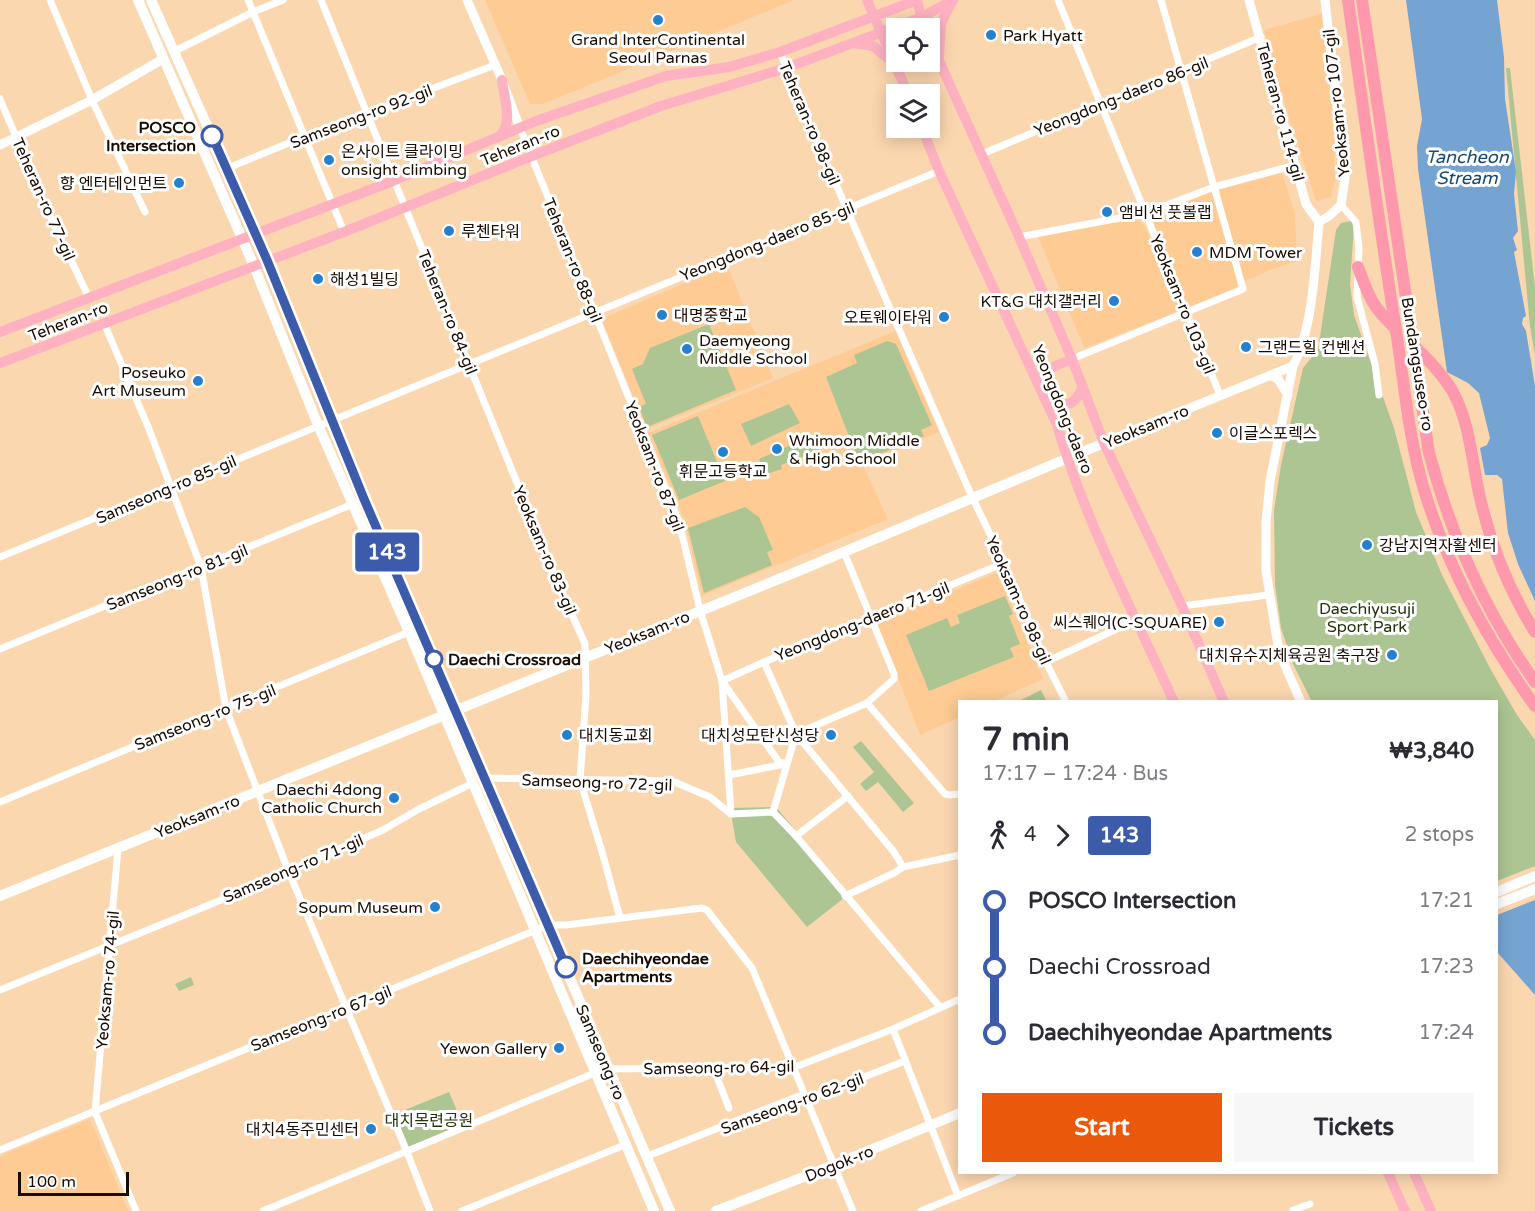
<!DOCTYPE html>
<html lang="en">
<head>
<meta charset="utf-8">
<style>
	body { margin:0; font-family:"Varela Round","Noto Sans KR",sans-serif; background:#f7f7f7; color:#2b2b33; height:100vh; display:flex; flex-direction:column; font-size:22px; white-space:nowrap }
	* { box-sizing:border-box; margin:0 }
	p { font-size:20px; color:#7c7c81 }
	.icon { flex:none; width:33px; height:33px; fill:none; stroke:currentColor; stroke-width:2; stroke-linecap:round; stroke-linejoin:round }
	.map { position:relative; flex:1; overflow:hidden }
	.panel { position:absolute; left:958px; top:700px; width:540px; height:474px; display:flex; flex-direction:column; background:#fff; border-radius:0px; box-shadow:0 3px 15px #0003 }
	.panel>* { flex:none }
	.badge { padding:0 12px; border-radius:4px; font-size:21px; line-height:39px }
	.buttons { position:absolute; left:886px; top:18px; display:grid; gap:12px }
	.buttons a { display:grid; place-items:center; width:54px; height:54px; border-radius:0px; background:#fff; box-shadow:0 3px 15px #0003; font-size:30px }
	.scale { position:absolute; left:18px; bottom:15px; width:111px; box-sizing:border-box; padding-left:6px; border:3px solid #1a0b00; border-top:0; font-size:16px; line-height:21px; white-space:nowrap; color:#1a0b00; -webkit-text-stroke:4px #fff; paint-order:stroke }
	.map>.badge { position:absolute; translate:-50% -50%; box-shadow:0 0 0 3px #fff }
	.legs { display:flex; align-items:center; gap:9px; height:66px; padding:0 24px; font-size:20px }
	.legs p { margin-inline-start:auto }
	.headline { display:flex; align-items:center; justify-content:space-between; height:102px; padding:0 24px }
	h1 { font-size:33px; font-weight:700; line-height:45px }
	.primary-button { display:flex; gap:12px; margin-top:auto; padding:12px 24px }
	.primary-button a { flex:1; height:69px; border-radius:0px; background:#ea580c; color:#fff; font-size:24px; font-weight:700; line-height:69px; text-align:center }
	.primary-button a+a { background:#f7f7f7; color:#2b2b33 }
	ul { padding:0 24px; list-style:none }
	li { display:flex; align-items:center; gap:21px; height:66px; font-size:22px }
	li i { display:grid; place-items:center; width:9px; height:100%; margin:0 8px; background:currentColor }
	li i::after { content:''; width:15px; height:15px; margin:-8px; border:4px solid; border-radius:50%; background:#fff }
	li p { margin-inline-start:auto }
	li:first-child i { background:linear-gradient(#0000 50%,currentColor 0) }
	li:last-child i { background:linear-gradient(currentColor 50%,#0000 0) }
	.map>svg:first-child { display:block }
</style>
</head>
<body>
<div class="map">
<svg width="1535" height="1211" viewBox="0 0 1535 1211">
	<rect width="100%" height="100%" fill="#fbd7b0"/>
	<g fill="#fdcb93">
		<path d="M 485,0 L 794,0 L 543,104 L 530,104 Z"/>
		<path d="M 1324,13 L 1334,99 L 1335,180 L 1331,197 L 1316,201 L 1282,95 L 1264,30 Z"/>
		<path d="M 1282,173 L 1295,214 L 1297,261 L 1273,269 L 1245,281 L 1219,193 L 1221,189 Z"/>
		<path d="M 1208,193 L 1213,194 L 1239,283 L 1234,290 L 1191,308 L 1186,306 L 1150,220 L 1151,217 Z"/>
		<path d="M 1131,220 L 1139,221 L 1144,225 L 1178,306 L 1176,312 L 1084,348 L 1038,236 Z"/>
		<path d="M 727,265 L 773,378 L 647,429 L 601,319 Z"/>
		<path d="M 896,331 L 939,432 L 863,465 L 888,519 L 702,596 L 685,521 L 648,433 Z"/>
		<path d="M 998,572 L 1043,679 L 992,702 L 960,702 L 960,717 L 920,735 L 877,623 Z"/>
		<path d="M 90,1119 L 128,1211 L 0,1211 L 0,1156 Z"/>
	</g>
	<g fill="#adc593">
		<path d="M 1506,68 L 1510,68 L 1535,287 L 1535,355 L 1530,327 Z"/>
		<path d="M 1351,221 L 1354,227 L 1350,284 L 1354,315 L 1394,428 L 1416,512 L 1442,575 L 1491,670 L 1517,715 L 1535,740 L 1535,866 L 1497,881 L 1497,702 L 1312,702 L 1293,664 L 1281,628 L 1275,585 L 1274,510 L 1281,465 L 1303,368 L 1318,350 L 1336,230 L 1341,223 Z"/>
		<path d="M 709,324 L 736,390 L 647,427 L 639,407 L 646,404 L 632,369 L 643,364 L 650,348 Z"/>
		<path d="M 887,341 L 896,344 L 932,425 L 921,430 L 924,436 L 859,462 L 826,377 L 857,363 L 854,355 Z"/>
		<path d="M 789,404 L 800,423 L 751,446 L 741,424 Z"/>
		<path d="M 698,416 L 725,481 L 679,500 L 652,435 Z"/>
		<path d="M 809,437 L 817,444 L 819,448 L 812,460 L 810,454 L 781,465 L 782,469 L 766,474 L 759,459 Z"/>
		<path d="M 745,507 L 759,517 L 773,550 L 767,552 L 772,565 L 704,593 L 688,528 Z"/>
		<path d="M 1005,596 L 1013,614 L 1009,616 L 1020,644 L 1010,648 L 1014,657 L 929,691 L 906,635 L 947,618 L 951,627 L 960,623 L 957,615 Z"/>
		<path d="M 1041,690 L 1047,702 L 1017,702 Z"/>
		<path d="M 861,741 L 914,803 L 903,812 L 878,782 L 866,791 L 860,784 L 874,772 L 853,747 Z"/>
		<path d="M 776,807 L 849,894 L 807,927 L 736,842 L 730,808 Z"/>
		<path d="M 191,977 L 194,985 L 179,991 L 175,984 Z"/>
		<path d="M 449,1092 L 463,1125 L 409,1147 L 395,1114 Z"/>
	</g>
	<g fill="#75a4d3">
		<path d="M 1406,0 L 1497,0 L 1504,57 L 1505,99 L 1516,172 L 1514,194 L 1518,231 L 1513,238 L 1517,250 L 1514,252 L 1526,316 L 1523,318 L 1522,324 L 1526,331 L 1535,386 L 1535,601 L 1518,564 L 1508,533 L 1502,479 L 1497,475 L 1485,475 L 1480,448 L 1487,445 L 1490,438 L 1479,393 L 1468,383 L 1447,372 L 1418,169 L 1417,146 L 1422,119 Z"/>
		<path d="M 1535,899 L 1535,995 L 1497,952 L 1497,914 Z"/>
	</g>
	<path fill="#fbd7b0" d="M 1535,896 L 1535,900 L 1497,915 L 1497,911 Z"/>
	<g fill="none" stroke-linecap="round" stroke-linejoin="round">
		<g stroke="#fff" stroke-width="7">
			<path d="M 50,0 L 92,100 L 145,212"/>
			<path d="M 248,0 L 344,232"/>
			<path d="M 321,0 L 554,574 L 585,644 L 586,695 L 580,780 L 603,855 L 620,918"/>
			<path d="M 1058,0 L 1220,395"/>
			<path d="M 173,52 L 253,12 L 283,0"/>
			<path d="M 780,52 L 805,113 L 972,497 L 1004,563 L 1046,662 L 1066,702"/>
			<path d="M 0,99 L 44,203 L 89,298"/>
			<path d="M 520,128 L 679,522 L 700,610 L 722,681 L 731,814"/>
			<path d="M 982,154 L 1261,37"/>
			<path d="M 228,168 L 306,136 L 495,65"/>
			<path d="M 1341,205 L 1356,222 L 1359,248 L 1357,297 L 1375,364 L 1379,395"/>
			<path d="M 1019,237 L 1146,213 L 1214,187 L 1296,165"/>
			<path d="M 104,323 L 149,429 L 201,567 L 226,709 L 288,870 L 407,1152 L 430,1211"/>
			<path d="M 1072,359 L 1243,289 L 1161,0"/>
			<path d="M 0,557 L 939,171"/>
			<path d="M 1182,606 L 1268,595"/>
			<path d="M 0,649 L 353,504"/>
			<path d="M 764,662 L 796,734 L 894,852 L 903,867"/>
			<path d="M 1046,662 L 1136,620"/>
			<path d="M 867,703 L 945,794 L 950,795 L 960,794"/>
			<path d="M 787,764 L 779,762 L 722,681 L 764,662 L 1004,563"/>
			<path d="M 729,775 L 785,764"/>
			<path d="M 484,778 L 672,781 L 710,797 L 731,814 L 773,812 L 796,836 L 940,1007"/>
			<path d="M 0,802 L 409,632"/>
			<path d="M 773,812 L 796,734 L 867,703 L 894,679 L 894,674 L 844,552"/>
			<path d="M 796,836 L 848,796"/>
			<path d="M 118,848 L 95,1112 L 136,1211"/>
			<path d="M 845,896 L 894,873 L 903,867 L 960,855"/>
			<path d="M 0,990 L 209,905 L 383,830 L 419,809 L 473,783"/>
			<path d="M 893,1029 L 958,1196"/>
			<path d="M 713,1067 L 729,1108"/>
			<path d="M 608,1069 L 795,1067 L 893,1029 L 960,999"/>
			<path d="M 0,1150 L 548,925 L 566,925 L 702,908 L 707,910 L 752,968 L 853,1211"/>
			<path d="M 645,1157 L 799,1096 L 815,1096 L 905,1061"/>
			<path d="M 1293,1210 L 1310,1204"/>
			<path d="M 263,1211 L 597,1072"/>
			<path d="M 462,1211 L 627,1144"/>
			<path d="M 921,1211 L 1013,1173"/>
		</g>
		<g stroke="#fff" stroke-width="9">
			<path d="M 467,0 L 502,80 L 520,128"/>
			<path d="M 1249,0 L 1306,204 L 1319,222"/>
			<path d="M 0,145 L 92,100 L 163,59"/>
			<path d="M 1319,222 L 1329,216 L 1341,205 L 1345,178 L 1325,0"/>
			<path d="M 1270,375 L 1278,379 L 1288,395"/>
			<path d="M 1104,443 L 1293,366"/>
			<path d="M 1301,702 L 1279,652 L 1266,571 L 1266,522 L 1270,481 L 1293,366 C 1313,329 1315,265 1319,222"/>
		</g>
		<g stroke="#fff" stroke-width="10">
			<path d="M 138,0 L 254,266 L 318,425 L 409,632 L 654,1211"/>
			<path d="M 151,0 L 267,260 L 364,499 L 670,1211"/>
			<path d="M 1497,892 L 1535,876"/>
			<path d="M 0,896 L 796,572 L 1104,443"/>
			<path d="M 1497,904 L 1535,889"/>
			<path d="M 716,1211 L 834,1165 L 960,1113"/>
		</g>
		<g stroke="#feb2c1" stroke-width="10">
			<path d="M 867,0 L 908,94"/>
			<path d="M 917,0 L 924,28"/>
			<path d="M 930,41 L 1019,237 L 1072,359 L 1104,443 L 1182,606 L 1224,702"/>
			<path d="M 853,43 L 873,46 L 894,63"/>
			<path d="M 939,57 L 941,23 L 953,0"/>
			<path d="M 922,128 L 939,171 L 1057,425 C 1085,521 1133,611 1174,702"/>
			<path d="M 499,137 C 514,122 504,99 502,80"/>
			<path d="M 0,332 L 393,181 L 536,121 L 666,76 L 729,67 L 780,52 L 917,0"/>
			<path d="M 0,363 L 344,232 L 532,156 L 661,106 L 786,68 L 922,17 L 953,0"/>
			<path d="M 1034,375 L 1072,359"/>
			<path d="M 1044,397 C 1065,406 1072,410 1083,387"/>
			<path d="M 1388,1173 L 1405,1211"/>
			<path d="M 1414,1173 L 1431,1211"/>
		</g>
		<g stroke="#fe98ac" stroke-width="12">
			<path d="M 1348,0 C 1363,108 1378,216 1395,324 C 1404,380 1408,438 1425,493 C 1449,570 1488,641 1535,706"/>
			<path d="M 1362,0 L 1429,453 C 1451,535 1486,613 1535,682"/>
			<path d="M 1358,267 C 1369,297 1372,307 1396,329"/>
			<path d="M 1411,343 C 1427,358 1442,373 1453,392 C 1471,425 1472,466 1481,502 C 1492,548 1510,592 1535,632"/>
		</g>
	</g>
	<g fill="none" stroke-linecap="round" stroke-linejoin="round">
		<defs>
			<path id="line-1" d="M 212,136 L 267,260 L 364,499 L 566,967"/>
		</defs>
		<use href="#line-1" stroke="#fff" stroke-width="14"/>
		<use href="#line-1" stroke="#3d5bab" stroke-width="9"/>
	</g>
	<g fill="#2580cd" stroke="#fff" stroke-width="2">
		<circle cx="658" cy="20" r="6"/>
		<circle cx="991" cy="35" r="6"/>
		<circle cx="329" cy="160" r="6"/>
		<circle cx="179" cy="183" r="6"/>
		<circle cx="1107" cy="212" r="6"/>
		<circle cx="449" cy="231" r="6"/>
		<circle cx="1197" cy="252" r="6"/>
		<circle cx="318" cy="279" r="6"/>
		<circle cx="1114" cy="301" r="6"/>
		<circle cx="662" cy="315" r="6"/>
		<circle cx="944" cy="317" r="6"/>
		<circle cx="1246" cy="347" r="6"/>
		<circle cx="687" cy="349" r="6"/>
		<circle cx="198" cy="381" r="6"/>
		<circle cx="1217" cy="433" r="6"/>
		<circle cx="777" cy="449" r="6"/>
		<circle cx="723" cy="452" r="6"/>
		<circle cx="1367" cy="545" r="6"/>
		<circle cx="1219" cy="622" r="6"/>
		<circle cx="1392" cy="655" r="6"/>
		<circle cx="567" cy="735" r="6"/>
		<circle cx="831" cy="735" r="6"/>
		<circle cx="394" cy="798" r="6"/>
		<circle cx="435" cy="907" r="6"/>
		<circle cx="559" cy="1048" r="6"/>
		<circle cx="371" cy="1129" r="6"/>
	</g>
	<g fill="#fff" stroke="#3d5bab" stroke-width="3">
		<circle cx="212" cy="136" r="10"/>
		<circle cx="434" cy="659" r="8"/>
		<circle cx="566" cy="967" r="10"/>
	</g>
	<g text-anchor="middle" stroke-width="6" stroke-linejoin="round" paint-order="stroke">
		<g font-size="16" fill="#1a0b00" stroke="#fff" text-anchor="start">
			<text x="1003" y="41">Park Hyatt</text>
			<text x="658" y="45" text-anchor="middle">Grand InterContinental<tspan x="658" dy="18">Seoul Parnas</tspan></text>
			<text x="341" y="157">온사이트 클라이밍<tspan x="341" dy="18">onsight climbing</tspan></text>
			<text x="167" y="189" text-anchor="end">향 엔터테인먼트</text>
			<text x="1119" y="218">앰비션 풋볼랩</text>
			<text x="461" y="237">루첸타워</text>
			<text x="1209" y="258">MDM Tower</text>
			<text x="330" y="285">해성1빌딩</text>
			<text x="1102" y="307" text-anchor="end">KT&amp;G 대치갤러리</text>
			<text x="674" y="321">대명중학교</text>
			<text x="932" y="323" text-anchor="end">오토웨이타워</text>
			<text x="699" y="346">Daemyeong<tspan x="699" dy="18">Middle School</tspan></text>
			<text x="1258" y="353">그랜드힐 컨벤션</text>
			<text x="186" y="378" text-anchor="end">Poseuko<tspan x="186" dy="18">Art Museum</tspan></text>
			<text x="1229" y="439">이글스포렉스</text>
			<text x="789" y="446">Whimoon Middle<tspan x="789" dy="18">&amp; High School</tspan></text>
			<text x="723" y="477" text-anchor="middle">휘문고등학교</text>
			<text x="1379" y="551">강남지역자활센터</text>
			<text x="1207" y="628" text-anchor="end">씨스퀘어(C-SQUARE)</text>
			<text x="1380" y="661" text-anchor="end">대치유수지체육공원 축구장</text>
			<text x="579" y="741">대치동교회</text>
			<text x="819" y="741" text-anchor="end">대치성모탄신성당</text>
			<text x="382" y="795" text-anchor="end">Daechi 4dong<tspan x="382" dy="18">Catholic Church</tspan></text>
			<text x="423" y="913" text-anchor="end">Sopum Museum</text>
			<text x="547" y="1054" text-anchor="end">Yewon Gallery</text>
			<text x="359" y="1135" text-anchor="end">대치4동주민센터</text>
		</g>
		<g font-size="16" fill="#1a0b00" stroke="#fff">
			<text transform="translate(1121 96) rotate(-22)" y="6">Yeongdong-daero 86-gil</text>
			<text transform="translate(1336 103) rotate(-96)" y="6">Yeoksam-ro 107-gil</text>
			<text transform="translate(1281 112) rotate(75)" y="6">Teheran-ro 114-gil</text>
			<text transform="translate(361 116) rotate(-21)" y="6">Samseong-ro 92-gil</text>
			<text transform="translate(810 123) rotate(67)" y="6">Teheran-ro 98-gil</text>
			<text transform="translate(520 145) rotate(-22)" y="6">Teheran-ro</text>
			<text transform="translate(44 199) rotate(66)" y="6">Teheran-ro 77-gil</text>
			<text transform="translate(767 241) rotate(-22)" y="6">Yeongdong-daero 85-gil</text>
			<text transform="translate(573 260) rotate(68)" y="6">Teheran-ro 88-gil</text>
			<text transform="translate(1183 304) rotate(68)" y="6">Yeoksam-ro 103-gil</text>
			<text transform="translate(448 312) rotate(68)" y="6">Teheran-ro 84-gil</text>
			<text transform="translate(68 321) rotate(-21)" y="6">Teheran-ro</text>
			<text transform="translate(1418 364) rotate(81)" y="6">Bundangsuseo-ro</text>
			<text transform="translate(1063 409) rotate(68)" y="6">Yeongdong-daero</text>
			<text transform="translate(1146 426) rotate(-22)" y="6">Yeoksam-ro</text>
			<text transform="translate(655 466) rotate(69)" y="6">Yeoksam-ro 87-gil</text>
			<text transform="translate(166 489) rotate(-23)" y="6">Samseong-ro 85-gil</text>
			<text transform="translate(545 550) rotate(67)" y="6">Yeoksam-ro 83-gil</text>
			<text transform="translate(177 577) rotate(-22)" y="6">Samseong-ro 81-gil</text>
			<text transform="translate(1019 600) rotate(66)" y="6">Yeoksam-ro 98-gil</text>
			<text transform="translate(862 621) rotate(-22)" y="6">Yeongdong-daero 71-gil</text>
			<text transform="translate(647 632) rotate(-22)" y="6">Yeoksam-ro</text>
			<text transform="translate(205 717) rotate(-22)" y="6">Samseong-ro 75-gil</text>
			<text transform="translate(597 782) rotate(2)" y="6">Samseong-ro 72-gil</text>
			<text transform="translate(197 816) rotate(-22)" y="6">Yeoksam-ro</text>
			<text transform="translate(293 868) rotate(-23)" y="6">Samseong-ro 71-gil</text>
			<text transform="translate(107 980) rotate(-85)" y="6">Yeoksam-ro 74-gil</text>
			<text transform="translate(321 1018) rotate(-22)" y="6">Samseong-ro 67-gil</text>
			<text transform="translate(601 1052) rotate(67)" y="6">Samseong-ro</text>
			<text transform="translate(719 1067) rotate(-1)" y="6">Samseong-ro 64-gil</text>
			<text transform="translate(792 1103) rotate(-20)" y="6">Samseong-ro 62-gil</text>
			<text transform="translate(839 1163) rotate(-22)" y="6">Dogok-ro</text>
		</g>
		<g font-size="16" font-weight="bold" fill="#1a0b00" stroke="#fff" text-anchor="start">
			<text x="196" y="133" text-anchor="end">POSCO<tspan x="196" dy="18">Intersection</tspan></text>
			<text x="448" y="665">Daechi Crossroad</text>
			<text x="582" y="964">Daechihyeondae<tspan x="582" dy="18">Apartments</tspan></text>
		</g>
		<g font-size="16" fill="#223408" stroke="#fff">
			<text x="1367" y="614">Daechiyusuji<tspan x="1367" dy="18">Sport Park</tspan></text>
			<text x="429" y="1126">대치목련공원</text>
		</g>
		<g font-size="18" font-style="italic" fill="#174a76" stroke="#fff">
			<text x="1467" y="163">Tancheon<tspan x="1467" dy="21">Stream</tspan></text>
		</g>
	</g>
</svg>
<div class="buttons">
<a><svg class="icon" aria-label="locate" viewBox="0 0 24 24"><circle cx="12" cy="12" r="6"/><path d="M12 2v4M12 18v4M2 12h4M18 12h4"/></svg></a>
<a><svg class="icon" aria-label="layers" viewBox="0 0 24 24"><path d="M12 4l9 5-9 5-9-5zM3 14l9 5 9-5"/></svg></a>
</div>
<div class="scale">100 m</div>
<b class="badge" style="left:387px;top:552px;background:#3d5bab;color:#fff">143</b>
<section class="panel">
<div class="headline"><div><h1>7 min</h1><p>17:17 – 17:24 · Bus</p></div><b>₩3,840</b></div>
<div class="legs"><svg class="icon" aria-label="walk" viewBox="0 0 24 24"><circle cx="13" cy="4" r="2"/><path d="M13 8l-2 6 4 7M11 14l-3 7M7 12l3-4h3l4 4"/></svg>4<svg class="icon" aria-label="forward" viewBox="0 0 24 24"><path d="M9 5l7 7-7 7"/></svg><b class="badge" style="background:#3d5bab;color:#fff">143</b><p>2 stops</p></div>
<ul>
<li><i style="color:#3d5bab"></i><b>POSCO Intersection</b><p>17:21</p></li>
<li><i style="color:#3d5bab"></i><span>Daechi Crossroad</span><p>17:23</p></li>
<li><i style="color:#3d5bab"></i><b>Daechihyeondae Apartments</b><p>17:24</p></li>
</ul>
<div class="primary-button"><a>Start</a><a>Tickets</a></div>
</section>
</div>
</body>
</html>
